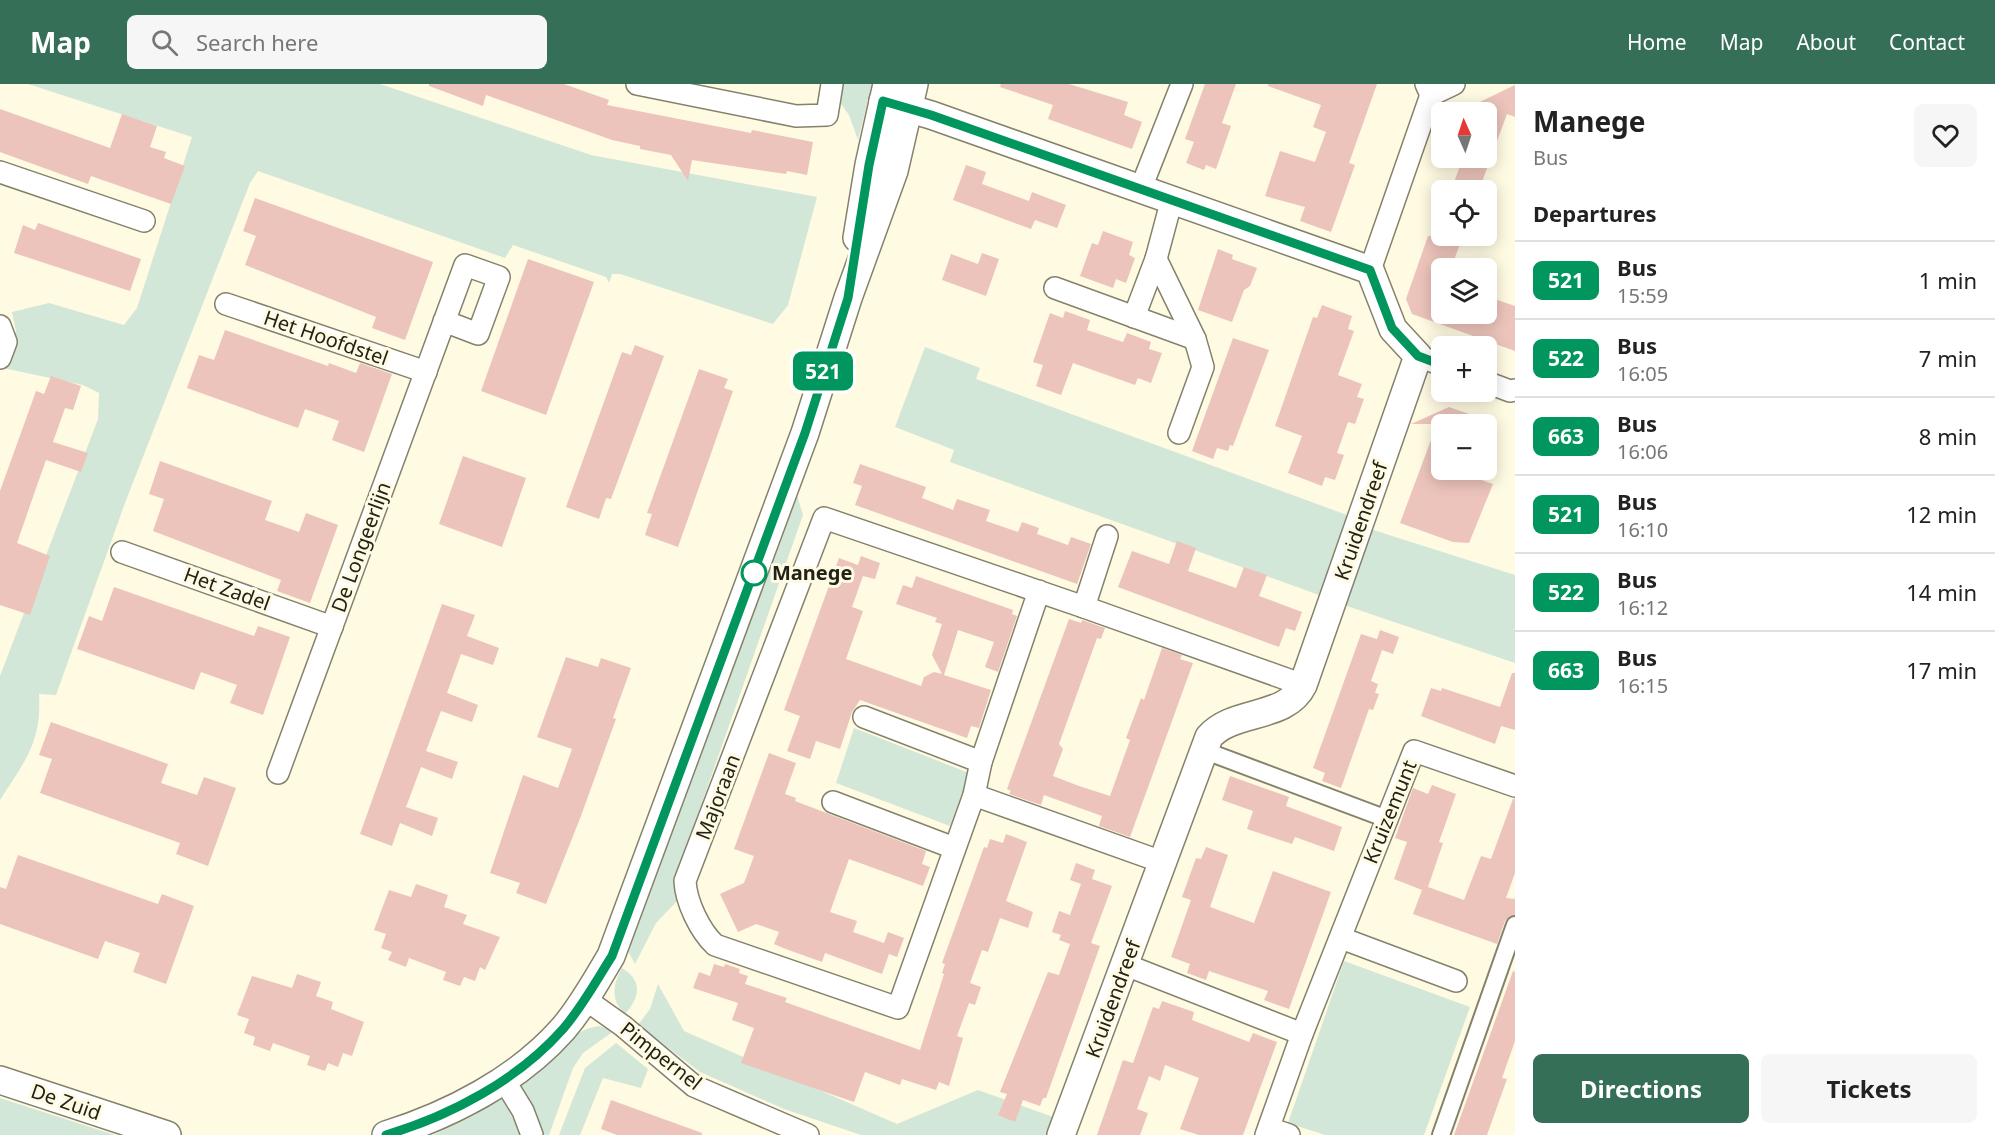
<!DOCTYPE html>
<html lang="en">
<head>
<meta charset="utf-8">
<style>
	body { margin:0; font-family:"Noto Sans",sans-serif; background:#f6f6f6; color:#222; height:100vh; display:flex; flex-direction:column; font-size:22px; white-space:nowrap }
	* { box-sizing:border-box; margin:0 }
	p { font-size:20px; color:#767676 }
	.icon { flex:none; width:33px; height:33px; fill:none; stroke:currentColor; stroke-width:2; stroke-linecap:round; stroke-linejoin:round }
	.map { position:relative; flex:1; overflow:hidden }
	.sheet { display:flex; flex-direction:column; background:#fff; width:480px }
	.sheet>* { flex:none }
	.badge { padding:0 12px; border-radius:9px; font-size:21px; line-height:39px }
	.needle { width:39px; rotate:357deg }
	.buttons { position:absolute; left:1431px; top:18px; display:grid; gap:12px }
	.buttons a { display:grid; place-items:center; width:66px; height:66px; border-radius:9px; background:#fff; box-shadow:0 3px 15px #0003; font-size:30px }
	.map>.badge { position:absolute; translate:-50% -50%; box-shadow:0 0 0 3px #fff }
	h2 { padding:0 18px; font-size:22px; line-height:54px }
	.round { display:grid; place-items:center; flex:none; width:63px; height:63px; border-radius:9px; background:#f6f6f6 }
	.headline { display:flex; align-items:center; justify-content:space-between; height:102px; padding:0 18px }
	h1 { font-size:28px; font-weight:700; line-height:45px }
	.cta { display:flex; gap:12px; margin-top:auto; padding:12px 18px }
	.cta a { flex:1; height:69px; border-radius:9px; background:#356f58; color:#fff; font-size:24px; font-weight:700; line-height:69px; text-align:center }
	.cta a+a { background:#f6f6f6; color:#222 }
	ul { padding:0; list-style:none }
	li { display:flex; align-items:center; gap:18px; height:78px; padding:0 18px; border-top:2px solid #e0e0e0 }
	li div { flex:1 }
	li b { display:block; font-size:22px }
	li em { font-style:normal }
	li .badge { min-width:66px; font-weight:700; text-align:center }
	header { display:flex; align-items:center; gap:36px; box-sizing:border-box; height:84px; padding:0 30px; background:#356f58; color:#fff }
	header strong { font-size:28px }
	nav { display:flex; gap:33px; margin-inline-start:auto; font-size:21px }
	.search { width:420px; height:54px; background:#f6f6f6; display:flex; align-items:center; gap:15px; box-sizing:border-box; padding:0 21px; border-radius:9px; color:#767676; font-size:22px }
	main { display:flex; flex:1; min-height:0 }
	.map>svg:first-child { display:block }
</style>
</head>
<body>
<header>
<strong>Map</strong>
<div class="search"><svg class="icon" aria-label="search" viewBox="0 0 24 24"><circle cx="10" cy="10" r="6"/><path d="M15 15l6 6"/></svg>Search here</div>
<nav><a>Home</a><a>Map</a><a>About</a><a>Contact</a></nav>
</header>
<main>
<div class="map">
<svg width="1515" height="1051" viewBox="0 0 1515 1051">
	<rect width="100%" height="100%" fill="#fffae2"/>
	<g fill="#d3e7d8">
		<path d="M 28,0 L 380,0 L 591,71 L 817,113 L 788,221 L 773,240 L 620,190 L 612,190 L 609,199 L 606,193 L 513,161 L 505,174 L 258,87 L 250,99 L 125,419 L 56,611 L 39,610 C 42,658 25,677 0,716 L 0,592 L 98,335 L 99,309 L 83,301 L 3,284 L 16,247 L 12,228 L 49,219 L 124,241 L 137,224 L 192,53 Z"/>
		<path d="M 840,0 L 872,0 L 858,56 L 849,31 L 839,17 Z"/>
		<path d="M 925,263 L 980,284 L 976,295 L 1347,431 L 1319,511 L 950,378 L 954,366 L 895,343 Z"/>
		<path d="M 794,401 L 803,431 L 679,784 L 679,815 L 656,839 L 635,880 L 625,861 Z"/>
		<path d="M 1367,444 L 1515,491 L 1515,579 L 1341,520 Z"/>
		<path d="M 854,644 L 969,689 L 950,742 L 836,699 Z"/>
		<path d="M 1344,877 L 1470,923 L 1424,1051 L 1325,1051 L 1288,1039 Z"/>
		<path d="M 622,884 C 643,897 640,913 625,930 C 610,917 613,899 622,884 Z"/>
		<path d="M 658,900 L 684,947 L 897,1040 L 978,1006 L 1056,1034 L 1050,1051 L 861,1051 L 784,1025 L 700,988 L 638,941 L 650,925 Z"/>
		<path d="M 600,942 L 612,947 L 611,949 L 583,969 L 573,984 L 549,1051 L 538,1051 L 521,1014 L 520,1001 C 543,984 571,943 600,942 Z"/>
		<path d="M 616,959 L 648,985 L 641,1004 L 603,994 L 580,1051 L 559,1051 L 585,984 Z"/>
		<path d="M 500,1011 L 522,1051 L 433,1051 L 475,1031 Z"/>
		<path d="M 0,1014 L 115,1051 L 0,1051 Z"/>
	</g>
	<g fill="#ecc4bb">
		<path d="M 429,0 L 564,0 L 609,16 L 607,21 L 751,49 L 752,46 L 813,58 L 807,91 L 787,87 L 786,90 L 692,76 L 688,97 L 671,71 L 640,65 L 640,62 L 612,56 L 486,11 L 483,22 L 429,2 Z"/>
		<path d="M 1001,0 L 1069,0 L 1128,18 L 1124,31 L 1142,38 L 1132,65 L 1048,35 L 1053,21 L 1000,3 Z"/>
		<path d="M 1205,0 L 1236,0 L 1222,39 L 1231,42 L 1216,85 L 1206,81 L 1204,86 L 1186,79 L 1194,58 L 1185,55 Z"/>
		<path d="M 1268,0 L 1377,0 L 1349,79 L 1355,81 L 1331,148 L 1300,137 L 1305,123 L 1265,112 L 1280,67 L 1315,78 L 1326,48 L 1313,43 L 1321,21 L 1268,2 Z"/>
		<path d="M 1515,1 L 1515,33 L 1507,30 L 1479,106 L 1451,106 L 1463,74 L 1486,74 L 1486,28 L 1459,28 Z"/>
		<path d="M 0,25 L 110,64 L 122,30 L 157,42 L 150,63 L 166,68 L 164,74 L 185,82 L 171,120 L 91,92 L 88,100 L 0,68 Z"/>
		<path d="M 966,81 L 986,88 L 982,100 L 1029,117 L 1032,108 L 1066,121 L 1057,144 L 1035,136 L 1031,145 L 953,116 Z"/>
		<path d="M 255,114 L 433,178 L 405,256 L 372,244 L 376,233 L 245,181 L 256,152 L 243,147 Z"/>
		<path d="M 38,139 L 141,175 L 130,207 L 14,169 L 23,141 L 35,146 Z"/>
		<path d="M 1103,147 L 1133,158 L 1129,171 L 1135,174 L 1126,199 L 1116,195 L 1113,204 L 1080,192 L 1092,159 L 1098,161 Z"/>
		<path d="M 1428,152 L 1463,152 L 1451,184 L 1442,184 L 1442,230 L 1486,230 L 1486,212 L 1515,222 L 1515,267 L 1412,230 L 1406,215 Z"/>
		<path d="M 1218,165 L 1233,171 L 1232,175 L 1257,184 L 1250,202 L 1244,206 L 1232,238 L 1198,226 Z"/>
		<path d="M 982,169 L 999,175 L 986,212 L 942,196 L 951,170 L 978,180 Z"/>
		<path d="M 528,175 L 594,198 L 546,331 L 481,307 Z"/>
		<path d="M 1322,221 L 1352,232 L 1348,245 L 1354,247 L 1338,291 L 1362,300 L 1357,313 L 1364,315 L 1355,340 L 1348,338 L 1337,369 L 1344,371 L 1335,396 L 1325,393 L 1322,402 L 1288,389 L 1302,352 L 1275,342 L 1313,233 L 1317,234 Z"/>
		<path d="M 1065,227 L 1090,236 L 1087,246 L 1123,258 L 1127,249 L 1151,258 L 1149,265 L 1162,269 L 1151,299 L 1138,294 L 1135,301 L 1073,279 L 1061,311 L 1036,302 L 1043,281 L 1033,278 L 1050,229 L 1063,234 Z"/>
		<path d="M 225,246 L 328,282 L 329,279 L 356,289 L 360,279 L 392,290 L 364,368 L 332,356 L 339,337 L 305,325 L 298,344 L 187,304 L 199,271 L 214,276 Z"/>
		<path d="M 1233,254 L 1269,266 L 1233,362 L 1230,361 L 1228,367 L 1217,364 L 1213,375 L 1192,367 Z"/>
		<path d="M 635,261 L 664,272 L 611,415 L 606,414 L 599,435 L 566,423 L 622,268 L 631,271 Z"/>
		<path d="M 699,285 L 728,295 L 724,304 L 733,307 L 678,463 L 645,451 L 652,430 L 647,429 Z"/>
		<path d="M 51,292 L 81,302 L 73,326 L 65,324 L 53,358 L 88,369 L 81,388 L 46,376 L 34,410 L 17,459 L 50,472 L 30,531 L 0,521 L 0,407 L 36,307 L 44,310 Z"/>
		<path d="M 1449,323 L 1492,338 L 1491,340 L 1442,340 L 1442,386 L 1452,386 L 1493,400 L 1469,459 L 1453,458 L 1400,439 L 1437,340 L 1411,340 Z"/>
		<path d="M 463,372 L 526,394 L 502,463 L 439,440 Z"/>
		<path d="M 160,377 L 272,417 L 265,436 L 299,448 L 306,429 L 338,441 L 310,519 L 277,507 L 281,496 L 153,447 L 164,415 L 149,410 Z"/>
		<path d="M 860,380 L 926,403 L 922,414 L 953,426 L 957,415 L 990,426 L 986,437 L 1018,448 L 1022,438 L 1039,444 L 1037,450 L 1068,461 L 1071,453 L 1091,460 L 1077,500 L 855,421 L 862,402 L 853,399 Z"/>
		<path d="M 1177,457 L 1196,464 L 1188,487 L 1236,504 L 1244,483 L 1267,491 L 1259,512 L 1302,528 L 1295,547 L 1286,544 L 1279,563 L 1118,503 L 1132,467 L 1169,480 Z"/>
		<path d="M 861,472 L 880,479 L 875,495 L 863,492 L 852,523 L 863,527 L 846,575 L 921,602 L 924,593 L 934,588 L 942,590 L 932,571 L 942,540 L 935,538 L 937,534 L 896,520 L 903,501 L 912,504 L 916,492 L 1013,526 L 1012,530 L 1017,532 L 998,588 L 985,583 L 994,558 L 958,546 L 944,591 L 991,606 L 979,644 L 971,642 L 967,654 L 860,616 L 852,628 L 840,665 L 816,657 L 810,675 L 787,667 L 800,632 L 784,626 L 839,474 L 858,481 Z"/>
		<path d="M 114,503 L 254,552 L 258,542 L 290,553 L 263,631 L 230,619 L 237,601 L 201,588 L 194,606 L 77,565 L 89,532 L 102,537 Z"/>
		<path d="M 442,520 L 475,531 L 467,552 L 499,564 L 493,581 L 461,570 L 447,609 L 478,621 L 472,638 L 441,627 L 426,667 L 458,678 L 455,686 L 452,695 L 421,683 L 406,723 L 438,734 L 432,752 L 400,739 L 392,762 L 360,750 Z"/>
		<path d="M 1069,535 L 1081,539 L 1082,536 L 1105,544 L 1101,555 L 1097,554 L 1059,660 L 1063,665 L 1053,692 L 1079,702 L 1110,712 L 1130,656 L 1126,654 L 1134,633 L 1141,614 L 1144,616 L 1162,564 L 1182,571 L 1180,575 L 1193,579 L 1130,753 L 1099,742 L 1102,732 L 1044,711 L 1041,721 L 1009,710 L 1011,707 L 1007,705 Z"/>
		<path d="M 1380,546 L 1399,553 L 1393,570 L 1382,566 L 1371,597 L 1378,600 L 1375,609 L 1379,610 L 1373,626 L 1369,625 L 1341,704 L 1322,697 L 1325,689 L 1313,684 L 1361,550 L 1377,555 Z"/>
		<path d="M 566,573 L 598,583 L 601,574 L 631,584 L 613,634 L 616,635 L 581,732 L 546,820 L 516,809 L 520,799 L 490,789 L 523,691 L 558,704 L 572,665 L 537,653 Z"/>
		<path d="M 1512,589 L 1515,589 L 1515,646 L 1501,642 L 1495,660 L 1421,632 L 1431,604 L 1441,607 L 1442,604 L 1500,623 Z"/>
		<path d="M 51,638 L 168,680 L 161,699 L 197,711 L 204,693 L 236,704 L 208,782 L 176,770 L 180,759 L 40,709 L 52,675 L 39,671 Z"/>
		<path d="M 769,669 L 796,679 L 785,710 L 796,714 L 795,717 L 926,767 L 922,780 L 930,783 L 923,802 L 849,775 L 830,828 L 857,837 L 853,848 L 884,859 L 888,848 L 904,854 L 897,873 L 889,870 L 882,890 L 825,869 L 822,878 L 783,864 L 774,860 L 779,848 L 756,840 L 738,848 L 720,810 L 744,799 L 754,772 L 734,765 Z"/>
		<path d="M 1230,692 L 1289,713 L 1286,722 L 1342,743 L 1334,767 L 1295,753 L 1292,760 L 1247,745 L 1253,727 L 1222,716 Z"/>
		<path d="M 1432,701 L 1456,710 L 1439,758 L 1443,759 L 1428,803 L 1464,816 L 1481,772 L 1491,775 L 1513,715 L 1515,715 L 1515,789 L 1506,814 L 1515,815 L 1515,831 L 1505,837 L 1497,860 L 1413,830 L 1422,806 L 1394,795 L 1407,758 L 1395,754 L 1413,704 L 1428,710 Z"/>
		<path d="M 1006,750 L 1027,758 L 1006,817 L 1033,828 L 1028,844 L 1000,834 L 988,868 L 982,866 L 970,899 L 981,903 L 975,921 L 969,919 L 957,952 L 963,954 L 949,1002 L 939,998 L 936,1006 L 902,995 L 900,1001 L 865,988 L 854,1018 L 741,979 L 754,944 L 732,936 L 738,919 L 693,904 L 699,888 L 710,892 L 714,880 L 724,883 L 725,880 L 740,885 L 739,889 L 748,892 L 745,900 L 787,914 L 785,918 L 920,966 L 944,890 L 942,889 L 945,880 L 942,879 L 984,763 L 987,764 L 990,755 L 1003,759 Z"/>
		<path d="M 1206,763 L 1228,771 L 1210,823 L 1254,839 L 1273,787 L 1331,808 L 1289,925 L 1264,916 L 1268,907 L 1209,887 L 1206,896 L 1187,889 L 1190,880 L 1171,873 L 1191,816 L 1182,813 L 1196,774 L 1201,775 Z"/>
		<path d="M 18,771 L 158,820 L 162,810 L 194,822 L 166,900 L 133,888 L 140,869 L 105,857 L 98,875 L 0,840 L 0,803 L 6,805 Z"/>
		<path d="M 1076,779 L 1095,786 L 1092,795 L 1112,802 L 1091,859 L 1100,862 L 1046,1014 L 1043,1014 L 1040,1022 L 1023,1016 L 1015,1038 L 998,1031 L 1007,1010 L 1000,1008 L 1048,888 L 1059,891 L 1070,860 L 1059,856 L 1061,851 L 1052,848 L 1059,827 L 1070,831 L 1081,800 L 1070,796 Z"/>
		<path d="M 416,800 L 448,811 L 444,823 L 467,831 L 463,840 L 500,853 L 485,886 L 480,883 L 475,897 L 464,893 L 460,902 L 443,896 L 446,888 L 409,874 L 406,883 L 388,876 L 392,868 L 381,864 L 386,850 L 374,846 L 389,806 L 411,813 Z"/>
		<path d="M 1513,887 L 1515,888 L 1515,957 L 1502,994 L 1507,995 L 1487,1051 L 1454,1051 Z"/>
		<path d="M 297,890 L 321,898 L 316,912 L 333,918 L 331,925 L 364,938 L 352,972 L 343,969 L 338,983 L 328,979 L 325,987 L 307,981 L 310,972 L 273,959 L 270,967 L 253,961 L 255,953 L 244,949 L 249,935 L 237,931 L 252,892 L 292,904 Z"/>
		<path d="M 1162,917 L 1194,928 L 1192,936 L 1249,958 L 1253,949 L 1277,958 L 1243,1051 L 1199,1051 L 1180,1045 L 1199,994 L 1165,981 L 1160,997 L 1149,992 L 1137,1025 L 1148,1029 L 1140,1051 L 1097,1051 L 1123,976 L 1133,979 L 1153,923 L 1159,925 Z"/>
		<path d="M 611,1016 L 702,1049 L 702,1051 L 617,1051 L 601,1045 Z"/>
	</g>
	<g fill="none" stroke-linecap="round" stroke-linejoin="round">
		<defs>
			<g id="pedestrian">
				<path d="M 1203,666 L 1387,735"/>
				<path d="M 1441,1051 L 1515,841"/>
			</g>
			<g id="minor">
				<path d="M 637,0 L 796,32 L 827,31 L 832,0"/>
				<path d="M 1426,0 L 1431,11 L 1454,0"/>
				<path d="M 0,88 L 144,137"/>
				<path d="M 1141,104 L 1182,0"/>
				<path d="M 1156,175 L 1195,255 L 1203,283 L 1179,349"/>
				<path d="M 1370,186 L 1431,11"/>
				<path d="M 1055,204 L 1195,255"/>
				<path d="M 226,220 L 426,288"/>
				<path d="M 1134,233 L 1156,175 L 1172,115"/>
				<path d="M 0,242 L 6,258 L 0,274"/>
				<path d="M 1418,272 L 1442,281"/>
				<path d="M 1486,298 L 1510,307 L 1515,306"/>
				<path d="M 122,468 L 332,543"/>
				<path d="M 1039,507 L 981,678 L 974,711 L 898,924 L 715,861 C 700,847 686,818 685,797 L 824,434 L 1084,523 L 1107,452"/>
				<path d="M 1084,523 L 1303,601"/>
				<path d="M 864,633 L 981,678"/>
				<path d="M 278,689 L 465,181 L 499,193 L 478,250 L 444,237"/>
				<path d="M 974,711 L 1162,778"/>
				<path d="M 833,718 L 954,764"/>
				<path d="M 1341,854 L 1456,897"/>
				<path d="M 1126,881 L 1302,950"/>
				<path d="M 585,915 L 623,942 L 694,1002 L 808,1051"/>
				<path d="M 504,996 L 523,1027 L 532,1051"/>
				<path d="M 1269,1044 L 1289,1051"/>
				<path d="M 1266,1051 L 1302,950 L 1414,667 L 1515,702"/>
			</g>
			<g id="tertiary">
				<path d="M 883,17 L 931,31 L 1370,186 L 1393,245 L 1418,272 L 1303,601 C 1286,636 1233,625 1209,653 L 1061,1051"/>
				<path d="M 857,154 L 869,81 L 887,0"/>
				<path d="M 0,996 L 167,1051"/>
				<path d="M 386,1051 C 450,1031 518,996 563,945 C 582,923 596,897 611,872 L 805,349 L 848,214 L 894,87 L 914,0"/>
			</g>
		</defs>
		<use href="#pedestrian" stroke="#85816b" stroke-width="20"/>
		<use href="#minor" stroke="#85816b" stroke-width="24"/>
		<use href="#tertiary" stroke="#85816b" stroke-width="30"/>
		<use href="#pedestrian" stroke="#fff" stroke-width="16"/>
		<use href="#minor" stroke="#fff" stroke-width="21"/>
		<use href="#tertiary" stroke="#fff" stroke-width="27"/>
	</g>
	<g fill="none" stroke-linecap="round" stroke-linejoin="round">
		<defs>
			<path id="line" d="M 386,1051 C 450,1032 518,996 563,945 C 582,923 596,897 612,872 L 805,349 L 848,214 L 869,81 L 883,17 L 931,31 L 1370,186 L 1392,244 L 1418,272 L 1442,281"/>
		</defs>
		<use href="#line" stroke="#fff" stroke-width="14"/>
		<use href="#line" stroke="#00965e" stroke-width="9"/>
	</g>
	<circle fill="#fff" stroke="#00965e" stroke-width="3" cx="754" cy="489" r="12"/>
	<g text-anchor="middle" stroke-width="6" stroke-linejoin="round" paint-order="stroke">
		<g font-size="20" fill="#232219" stroke="#fffae2">
			<text transform="translate(326 254) rotate(19)" y="7">Het Hoofdstel</text>
			<text transform="translate(1361 437) rotate(-71)" y="7">Kruidendreef</text>
			<text transform="translate(361 463) rotate(-70)" y="7">De Longeerlijn</text>
			<text transform="translate(227 505) rotate(20)" y="7">Het Zadel</text>
			<text transform="translate(718 713) rotate(-69)" y="7">Majoraan</text>
			<text transform="translate(1390 728) rotate(-68)" y="7">Kruizemunt</text>
			<text transform="translate(1113 915) rotate(-70)" y="7">Kruidendreef</text>
			<text transform="translate(661 972) rotate(38)" y="7">Pimpernel</text>
			<text transform="translate(66 1018) rotate(19)" y="7">De Zuid</text>
		</g>
		<g font-size="20" font-weight="bold" fill="#232219" stroke="#fffae2" text-anchor="start">
			<text x="772" y="496">Manege</text>
		</g>
	</g>
</svg>
<div class="buttons">
<a><svg class="needle" viewBox="-14 -14 28 28"><path d="M0-13l5 13h-10z" fill="#e53935"/><path d="M0 13l5-13h-10z" fill="#767676"/></svg></a>
<a><svg class="icon" aria-label="locate" viewBox="0 0 24 24"><circle cx="12" cy="12" r="6"/><path d="M12 2v4M12 18v4M2 12h4M18 12h4"/></svg></a>
<a><svg class="icon" aria-label="layers" viewBox="0 0 24 24"><path d="M12 4l9 5-9 5-9-5zM3 14l9 5 9-5"/></svg></a>
<a>+</a>
<a>−</a>
</div>
<b class="badge" style="left:823px;top:287px;background:#00965e;color:#fff">521</b>
</div>
<section class="sheet">
<div class="headline"><div><h1>Manege</h1><p>Bus</p></div><a class="round"><svg class="icon" aria-label="heart" viewBox="0 0 24 24"><path d="M12 20l-8-8c-3-5 5-10 8-4 3-6 11-1 8 4z"/></svg></a></div>
<h2>Departures</h2>
<ul>
<li><span class="badge" style="background:#00965e;color:#fff">521</span><div><b>Bus</b><p>15:59</p></div><em>1 min</em></li>
<li><span class="badge" style="background:#00965e;color:#fff">522</span><div><b>Bus</b><p>16:05</p></div><em>7 min</em></li>
<li><span class="badge" style="background:#00965e;color:#fff">663</span><div><b>Bus</b><p>16:06</p></div><em>8 min</em></li>
<li><span class="badge" style="background:#00965e;color:#fff">521</span><div><b>Bus</b><p>16:10</p></div><em>12 min</em></li>
<li><span class="badge" style="background:#00965e;color:#fff">522</span><div><b>Bus</b><p>16:12</p></div><em>14 min</em></li>
<li><span class="badge" style="background:#00965e;color:#fff">663</span><div><b>Bus</b><p>16:15</p></div><em>17 min</em></li>
</ul>
<div class="cta"><a>Directions</a><a>Tickets</a></div>
</section>
</main>
</body>
</html>
